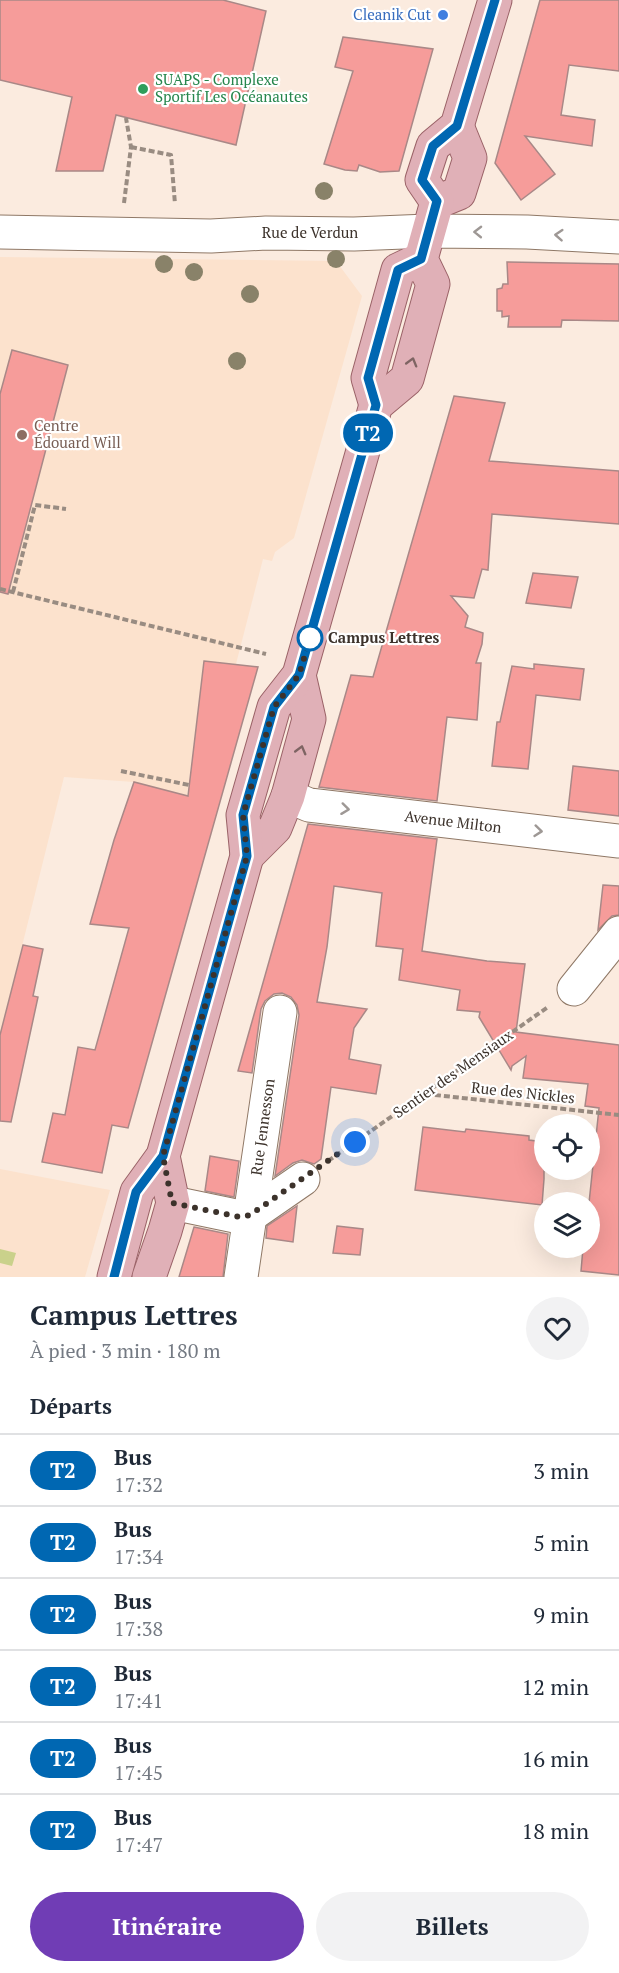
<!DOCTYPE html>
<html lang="fr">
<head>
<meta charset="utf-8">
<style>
	body { margin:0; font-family:"PT Serif",serif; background:#f2f2f3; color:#1f2937; height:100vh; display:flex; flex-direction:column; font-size:22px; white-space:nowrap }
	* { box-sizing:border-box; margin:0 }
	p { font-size:20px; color:#747a83 }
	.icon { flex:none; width:33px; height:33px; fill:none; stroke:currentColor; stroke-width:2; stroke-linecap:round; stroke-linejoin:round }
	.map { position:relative; height:1277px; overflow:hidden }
	.panel { display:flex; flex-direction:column; background:#fff; flex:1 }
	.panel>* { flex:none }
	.badge { padding:0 12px; border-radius:20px; font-size:21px; line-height:39px }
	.tools { position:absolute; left:534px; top:1114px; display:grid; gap:12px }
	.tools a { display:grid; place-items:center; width:66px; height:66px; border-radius:50%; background:#fff; box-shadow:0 6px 24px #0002; font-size:30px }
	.you { position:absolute; width:30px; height:30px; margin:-15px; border:4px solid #fff; border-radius:50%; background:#1a73e8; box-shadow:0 0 0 9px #1a73e833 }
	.map>.badge { position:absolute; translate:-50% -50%; box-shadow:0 0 0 3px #fff }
	h2 { padding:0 30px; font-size:22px; line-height:54px }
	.round { display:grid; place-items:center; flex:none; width:63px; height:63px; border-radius:32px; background:#f2f2f3 }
	.overview { display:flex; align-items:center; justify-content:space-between; height:102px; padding:0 30px }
	h1 { font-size:28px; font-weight:800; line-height:45px }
	.primary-button { display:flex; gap:12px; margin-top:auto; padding:12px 30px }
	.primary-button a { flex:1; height:69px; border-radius:36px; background:#703db5; color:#fff; font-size:24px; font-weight:800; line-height:69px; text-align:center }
	.primary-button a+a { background:#f2f2f3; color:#1f2937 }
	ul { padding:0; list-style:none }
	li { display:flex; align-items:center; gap:18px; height:72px; padding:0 30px; border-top:2px solid #e0e1e3 }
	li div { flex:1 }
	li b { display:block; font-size:22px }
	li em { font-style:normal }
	li .badge { min-width:66px; font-weight:700; text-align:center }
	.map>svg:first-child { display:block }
</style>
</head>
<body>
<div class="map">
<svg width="619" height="1277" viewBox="0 0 619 1277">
	<rect width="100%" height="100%" fill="#fbebdf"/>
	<g fill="#fce2cd">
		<path d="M 0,257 L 336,261 L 362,296 L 294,538 L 275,552 L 272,561 L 263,559 L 236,664 L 204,661 L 187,796 L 134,782 L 64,777 L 0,1035 Z"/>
		<path d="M 0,1169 L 110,1190 L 85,1277 L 0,1277 Z"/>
	</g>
	<path fill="#cad18b" d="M 0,1249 L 16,1253 L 12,1266 L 0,1263 Z"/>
	<g fill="#f69c9a" stroke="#a98887" stroke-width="1.5">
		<path d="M 0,0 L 223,0 L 266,11 L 236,145 L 116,115 L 103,171 L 56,171 L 72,97 L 0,80 Z"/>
		<path d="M 540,0 L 619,0 L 619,71 L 569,65 L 561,115 L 595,120 L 592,146 L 525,136 L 555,174 L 521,200 L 495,163 Z"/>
		<path d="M 343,37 L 433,49 L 399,171 L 380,172 L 359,165 L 357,171 L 345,170 L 324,164 L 353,71 L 335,67 Z"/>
		<path d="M 507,262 L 619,264 L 619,321 L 562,320 L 561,327 L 508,327 L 509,316 L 502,317 L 502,311 L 497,311 L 497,289 L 502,288 L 503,284 L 508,284 Z"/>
		<path d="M 12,350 L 68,365 L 8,594 L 0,592 L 0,394 Z"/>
		<path d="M 454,396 L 505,403 L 489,461 L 619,471 L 619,524 L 492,514 L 488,570 L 482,569 L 474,598 L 451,596 L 468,616 L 465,627 L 483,633 L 482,644 L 476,663 L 481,663 L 477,720 L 447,717 L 437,801 L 319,787 L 351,675 L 373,677 Z"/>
		<path d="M 533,573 L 578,577 L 571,608 L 526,603 Z"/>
		<path d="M 204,661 L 258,667 L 128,1128 L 112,1125 L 102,1173 L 42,1162 L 53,1113 L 65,1115 L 78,1047 L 95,1050 L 129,928 L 90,924 L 114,840 L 134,782 L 188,796 Z"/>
		<path d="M 534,664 L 584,669 L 580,700 L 536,695 L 528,769 L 492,766 L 497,722 L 500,722 L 512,666 L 534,669 Z"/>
		<path d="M 573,766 L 619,771 L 619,816 L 568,810 Z"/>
		<path d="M 308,824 L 437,839 L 422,951 L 487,961 L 525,964 L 516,1032 L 619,1045 L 619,1275 L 581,1271 L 583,1248 L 590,1248 L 589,1203 L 599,1108 L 585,1106 L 588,1084 L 523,1078 L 526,1056 L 512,1066 L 511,1070 L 479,1017 L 480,1012 L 457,1010 L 460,990 L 399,980 L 403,949 L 376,946 L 382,893 L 334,886 L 327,947 L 317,1002 L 367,1009 L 354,1028 L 349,1059 L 381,1065 L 376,1094 L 331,1087 L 321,1159 L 314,1164 L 302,1160 L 293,1163 L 275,1176 L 299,1015 L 297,1005 L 291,997 L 282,993 L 274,994 L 265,1001 L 261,1009 L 252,1073 L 238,1071 Z"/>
		<path d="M 603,885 L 619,886 L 619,915 L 612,916 L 598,930 Z"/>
		<path d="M 23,945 L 43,949 L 33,996 L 38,997 L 11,1122 L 0,1121 L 0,1035 Z"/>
		<path d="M 423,1127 L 465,1132 L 466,1129 L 529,1136 L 529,1140 L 544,1142 L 544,1179 L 542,1205 L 415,1190 Z"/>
		<path d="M 210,1156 L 239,1161 L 234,1197 L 205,1191 Z"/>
		<path d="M 297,1206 L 293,1242 L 266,1238 L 267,1226 Z"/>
		<path d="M 337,1226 L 363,1229 L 360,1255 L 333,1253 Z"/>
		<path d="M 194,1227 L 228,1234 L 223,1277 L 179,1277 Z"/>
	</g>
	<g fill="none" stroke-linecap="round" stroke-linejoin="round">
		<defs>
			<g id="minor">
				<path d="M 0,232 L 211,236 L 266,233 L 354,234 L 428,231 L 527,232 L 619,237"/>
				<path d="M 288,796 L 309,805 L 619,841"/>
				<path d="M 574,989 L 619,933"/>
				<path d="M 173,1203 L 240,1217 L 251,1215 L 303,1179"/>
				<path d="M 241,1277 L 280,1012"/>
			</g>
			<g id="major">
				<path d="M 437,202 L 422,180 L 433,146 L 457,126 L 495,0"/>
				<path d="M 437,202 L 459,193 L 470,158 L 457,126"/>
				<path d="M 376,405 L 368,378 L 398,270 L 421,259"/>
				<path d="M 247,856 L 275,828 L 288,796 L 309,719 L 299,675"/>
				<path d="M 114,1277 L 137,1192 L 163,1156 L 247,856 L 243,815 L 274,707 L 299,675 L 376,405 L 407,379 L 433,284 L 421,259 L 437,202"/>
				<path d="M 149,1277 L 165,1231 L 173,1203 L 163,1156"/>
			</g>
		</defs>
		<use href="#minor" stroke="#8f7866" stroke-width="35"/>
		<use href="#major" stroke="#9a6267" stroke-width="35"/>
		<g stroke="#998c82" stroke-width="4" stroke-dasharray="6 3" stroke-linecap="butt">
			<path d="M 131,147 L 171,155 L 175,204"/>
			<path d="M 124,203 L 131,147 L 126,118"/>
			<path d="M 0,589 L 266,654"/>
			<path d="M 13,592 L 35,505 L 66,509"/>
			<path d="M 121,771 L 189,785"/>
			<path d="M 426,1094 L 619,1115"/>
			<path d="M 328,1161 L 548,1007"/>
		</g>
		<use href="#minor" stroke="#fff" stroke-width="33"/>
		<use href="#major" stroke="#e0b0b7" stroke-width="33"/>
	</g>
	<g fill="#898269">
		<circle cx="324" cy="191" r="9"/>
		<circle cx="336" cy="259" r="9"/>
		<circle cx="164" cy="264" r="9"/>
		<circle cx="194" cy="272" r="9"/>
		<circle cx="250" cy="294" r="9"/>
		<circle cx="237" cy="361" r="9"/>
	</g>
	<defs><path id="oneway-chevron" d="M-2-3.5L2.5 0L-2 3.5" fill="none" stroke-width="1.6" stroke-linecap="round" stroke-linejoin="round" transform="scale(1.5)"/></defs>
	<g stroke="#9e9895">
		<use href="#oneway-chevron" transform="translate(478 232) rotate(-179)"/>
		<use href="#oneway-chevron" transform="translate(559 235) rotate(-176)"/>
		<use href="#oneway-chevron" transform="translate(345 809) rotate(7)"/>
		<use href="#oneway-chevron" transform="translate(538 831) rotate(6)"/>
	</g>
	<g stroke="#7e6463">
		<use href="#oneway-chevron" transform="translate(412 362) rotate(-74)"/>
		<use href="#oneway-chevron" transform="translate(301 750) rotate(-75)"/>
	</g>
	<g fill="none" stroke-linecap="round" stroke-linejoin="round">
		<defs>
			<path id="line" d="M 114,1277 L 136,1192 L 163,1156 L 247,856 L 243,815 L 274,707 L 299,675 L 376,405 L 368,378 L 398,270 L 421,259 L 437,201 L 422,180 L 433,146 L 457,126 L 495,0"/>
		</defs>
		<use href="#line" stroke="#fff" stroke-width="14"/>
		<use href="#line" stroke="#0067b2" stroke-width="9"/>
		<path stroke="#3c322b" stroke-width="6" stroke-dasharray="0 10.8" d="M 310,638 L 299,675 L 274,707 L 243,815 L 247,856 L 163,1156 L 172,1203 L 240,1217 L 250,1215 L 355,1142"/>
	</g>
	<circle fill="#3f7fe0" stroke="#fff" stroke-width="2" cx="443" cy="15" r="6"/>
	<circle fill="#2e9e5b" stroke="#fff" stroke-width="2" cx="143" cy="89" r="6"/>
	<circle fill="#8d6e63" stroke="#fff" stroke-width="2" cx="22" cy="435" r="6"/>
	<circle fill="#fff" stroke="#0067b2" stroke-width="3" cx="310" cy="638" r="12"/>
	<g text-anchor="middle" stroke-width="4.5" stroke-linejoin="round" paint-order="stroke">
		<g font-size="15" fill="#366cbe" stroke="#fff" text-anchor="end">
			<text x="431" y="20">Cleanik Cut</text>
		</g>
		<g font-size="15" fill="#27864d" stroke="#fff" text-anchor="start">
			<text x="155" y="85">SUAPS - Complexe<tspan x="155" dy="17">Sportif Les Océanautes</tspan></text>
		</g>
		<g font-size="15" fill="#3c322b" stroke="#fff">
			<text x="310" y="238">Rue de Verdun</text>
			<text transform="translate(453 822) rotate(7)" y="5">Avenue Milton</text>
			<text transform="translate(453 1074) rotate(-35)" y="5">Sentier des Mensiaux</text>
			<text transform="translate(523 1093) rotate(6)" y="5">Rue des Nickles</text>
			<text transform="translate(263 1127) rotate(-82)" y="5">Rue Jennesson</text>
		</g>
		<g font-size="15" fill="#785e54" stroke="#fff" text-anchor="start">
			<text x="34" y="431">Centre<tspan x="34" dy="17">Édouard Will</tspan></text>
		</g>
		<g font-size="15" font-weight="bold" fill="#3c322b" stroke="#fff" text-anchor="start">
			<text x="328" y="643">Campus Lettres</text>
		</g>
	</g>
</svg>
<div class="tools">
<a><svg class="icon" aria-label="locate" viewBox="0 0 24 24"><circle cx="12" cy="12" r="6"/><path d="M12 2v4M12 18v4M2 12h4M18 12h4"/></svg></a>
<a><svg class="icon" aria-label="layers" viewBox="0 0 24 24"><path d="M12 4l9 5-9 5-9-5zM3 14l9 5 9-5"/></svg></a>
</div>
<div class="you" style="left:355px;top:1142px"></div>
<b class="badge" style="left:368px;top:433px;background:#0067b2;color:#fff">T2</b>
</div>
<section class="panel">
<div class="overview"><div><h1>Campus Lettres</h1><p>À pied · 3 min · 180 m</p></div><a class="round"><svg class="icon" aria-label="heart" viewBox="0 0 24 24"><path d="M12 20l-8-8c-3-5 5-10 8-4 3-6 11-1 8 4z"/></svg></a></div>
<h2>Départs</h2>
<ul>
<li><span class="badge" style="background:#0067b2;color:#fff">T2</span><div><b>Bus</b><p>17:32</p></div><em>3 min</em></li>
<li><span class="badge" style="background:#0067b2;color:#fff">T2</span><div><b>Bus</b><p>17:34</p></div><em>5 min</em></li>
<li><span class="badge" style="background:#0067b2;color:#fff">T2</span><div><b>Bus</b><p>17:38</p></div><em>9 min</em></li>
<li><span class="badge" style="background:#0067b2;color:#fff">T2</span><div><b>Bus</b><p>17:41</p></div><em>12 min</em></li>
<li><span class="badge" style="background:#0067b2;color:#fff">T2</span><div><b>Bus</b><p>17:45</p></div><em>16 min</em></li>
<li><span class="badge" style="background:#0067b2;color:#fff">T2</span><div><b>Bus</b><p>17:47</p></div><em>18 min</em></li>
</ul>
<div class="primary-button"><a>Itinéraire</a><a>Billets</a></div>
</section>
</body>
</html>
